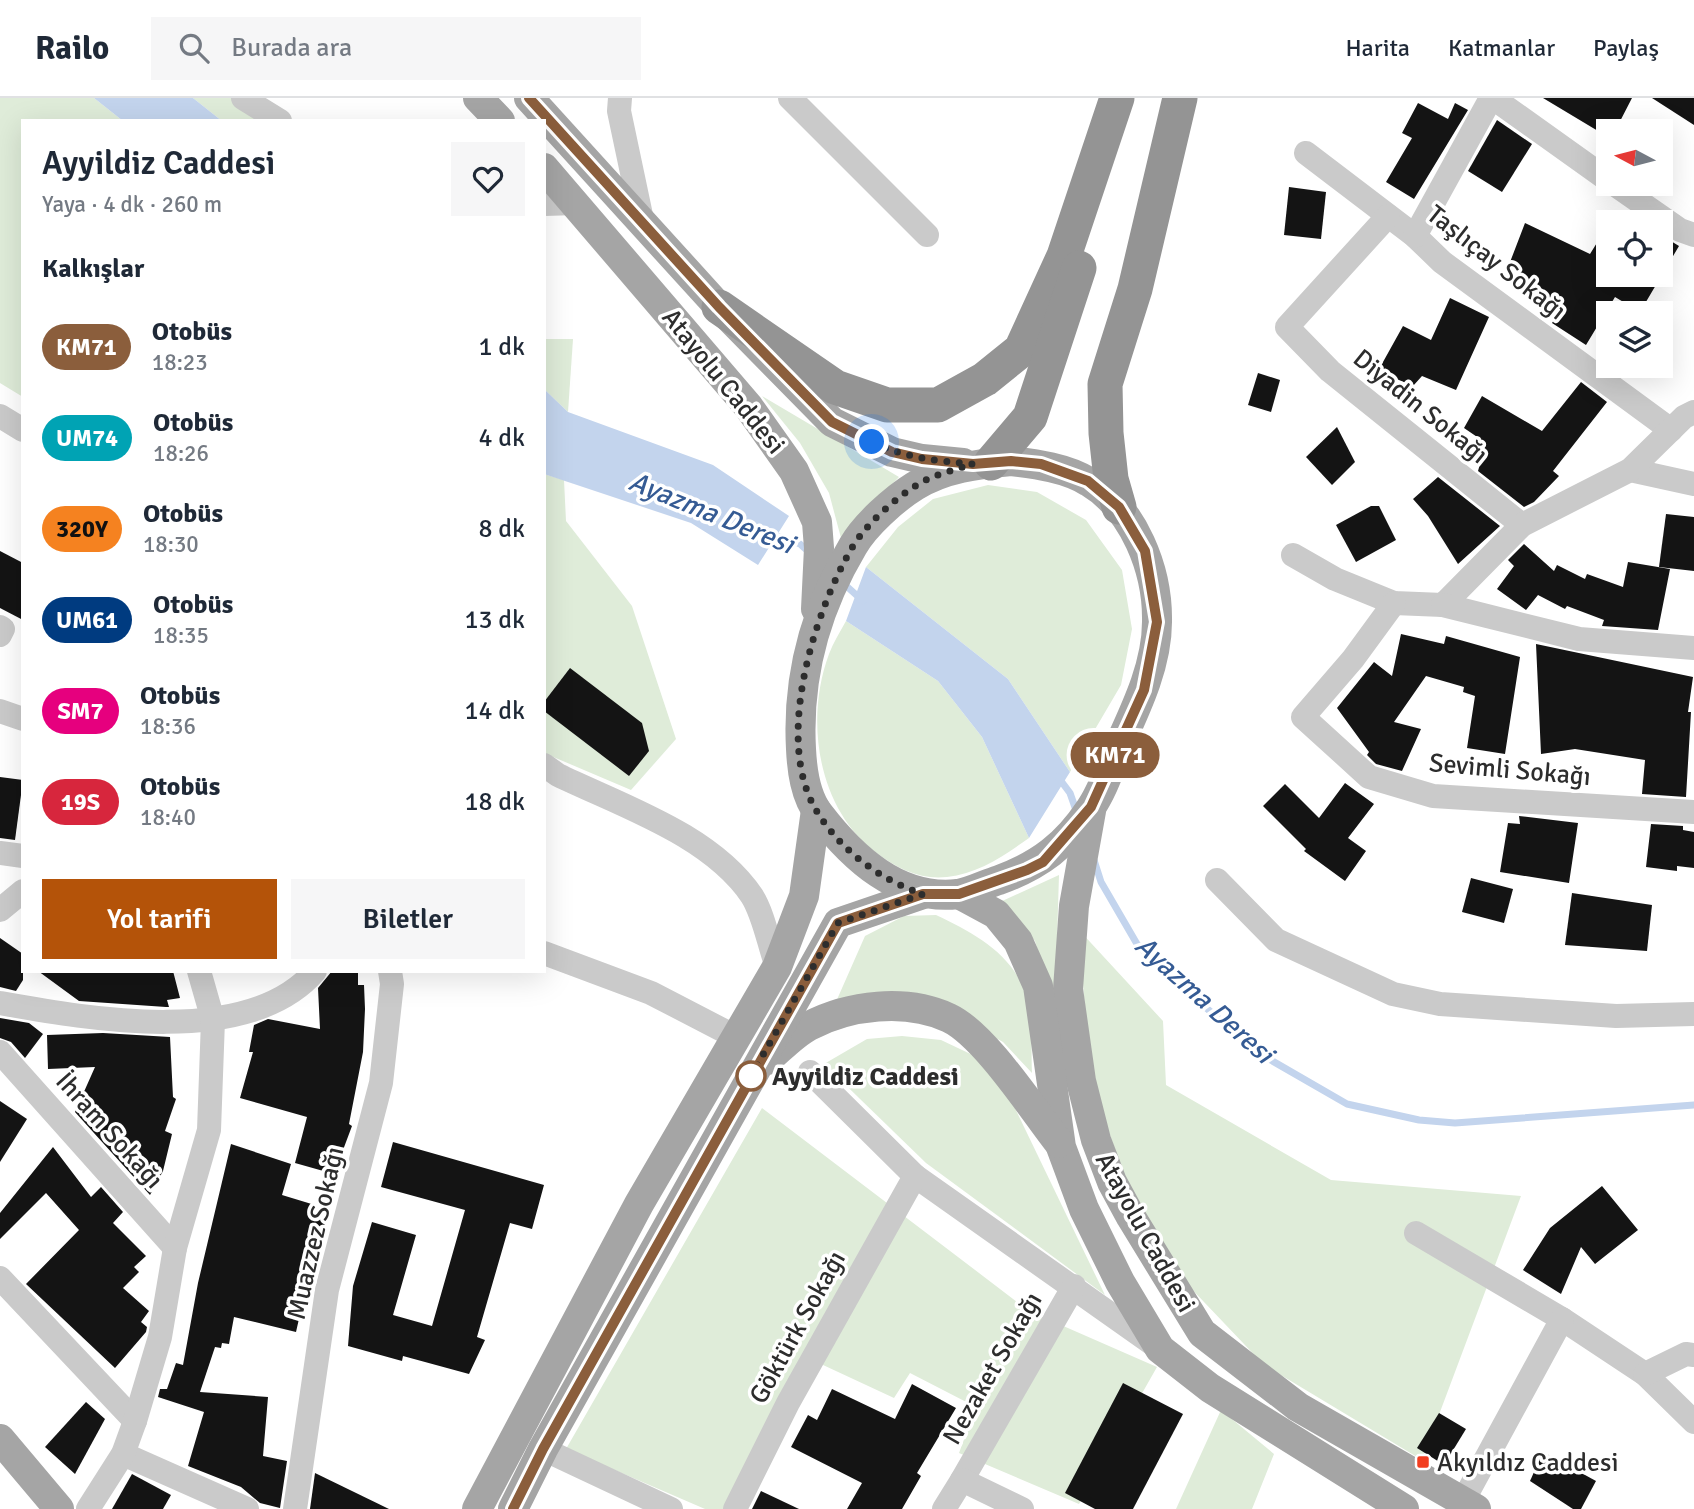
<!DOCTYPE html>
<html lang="tr">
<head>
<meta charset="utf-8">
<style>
	body { margin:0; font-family:Signika,sans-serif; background:#f6f6f7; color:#1f2937; height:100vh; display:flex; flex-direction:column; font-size:26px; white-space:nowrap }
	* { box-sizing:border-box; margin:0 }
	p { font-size:23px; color:#747a83 }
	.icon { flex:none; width:38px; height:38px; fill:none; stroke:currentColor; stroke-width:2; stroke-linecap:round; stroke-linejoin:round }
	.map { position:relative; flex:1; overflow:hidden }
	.drawer { position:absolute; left:21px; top:21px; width:525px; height:854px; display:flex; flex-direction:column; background:#fff; border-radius:0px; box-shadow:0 7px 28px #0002 }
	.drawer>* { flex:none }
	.badge { padding:0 14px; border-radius:23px; font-size:24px; line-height:46px }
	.needle { width:46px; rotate:277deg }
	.controls { position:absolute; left:1596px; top:21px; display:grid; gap:14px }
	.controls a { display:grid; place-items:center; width:77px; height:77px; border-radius:0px; background:#fff; box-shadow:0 7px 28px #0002; font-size:35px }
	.you { position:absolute; width:35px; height:35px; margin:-18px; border:5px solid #fff; border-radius:50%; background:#1a73e8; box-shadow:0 0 0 10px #1a73e833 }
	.map>.badge { position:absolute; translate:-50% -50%; box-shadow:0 0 0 4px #fff }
	h2 { padding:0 21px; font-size:26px; line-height:63px }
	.round { display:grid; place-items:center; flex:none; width:74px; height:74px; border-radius:0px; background:#f6f6f7 }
	.headline { display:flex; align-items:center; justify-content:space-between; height:119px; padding:0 21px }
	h1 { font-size:33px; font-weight:600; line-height:52px }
	.cta { display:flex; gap:14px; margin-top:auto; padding:14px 21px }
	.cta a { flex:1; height:80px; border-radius:0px; background:#b45309; color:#fff; font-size:28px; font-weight:600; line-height:80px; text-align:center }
	.cta a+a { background:#f6f6f7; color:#1f2937 }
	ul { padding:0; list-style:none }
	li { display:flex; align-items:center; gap:21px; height:91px; padding:0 21px }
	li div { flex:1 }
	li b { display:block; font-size:26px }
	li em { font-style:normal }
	li .badge { min-width:77px; font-weight:700; text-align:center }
	header { display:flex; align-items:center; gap:42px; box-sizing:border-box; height:98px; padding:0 35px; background:#fff; border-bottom:2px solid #e0e1e3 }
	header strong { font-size:33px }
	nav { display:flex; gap:38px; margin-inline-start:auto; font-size:24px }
	.search { width:490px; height:63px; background:#f6f6f7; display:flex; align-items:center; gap:18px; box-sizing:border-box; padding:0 24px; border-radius:0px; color:#747a83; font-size:26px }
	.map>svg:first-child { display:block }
</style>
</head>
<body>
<header>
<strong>Railo</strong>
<div class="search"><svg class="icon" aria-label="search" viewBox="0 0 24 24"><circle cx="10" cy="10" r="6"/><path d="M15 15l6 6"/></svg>Burada ara</div>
<nav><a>Harita</a><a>Katmanlar</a><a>Paylaş</a></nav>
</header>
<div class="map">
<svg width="1694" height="1411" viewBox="0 0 1694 1411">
	<rect width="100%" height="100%" fill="#fff"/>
	<g fill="#dfecd9">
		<path d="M 0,0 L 94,0 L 123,23 L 23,23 L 23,299 L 0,285 Z"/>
		<path d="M 193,0 L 236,0 L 264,23 L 222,23 Z"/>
		<path d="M 544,241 L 573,241 L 568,314 L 544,291 Z"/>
		<path d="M 762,298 L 899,379 L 841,440 L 829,395 L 800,345 Z"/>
		<path d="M 544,376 L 564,382 L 566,423 L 632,508 L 676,641 L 631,692 L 544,655 Z"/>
		<path d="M 988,387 L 1037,394 L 1086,422 L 1122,472 L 1132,531 L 1121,587 L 1070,674 L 1008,581 L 866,469 L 898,429 L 933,401 Z"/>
		<path d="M 846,523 L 938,583 L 982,639 L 1029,740 C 1005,757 978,776 947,779 C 921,782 898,771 878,756 C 818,713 804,623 829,556 C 833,545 840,534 846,523 Z"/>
		<path d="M 1059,777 L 1055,907 L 1035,843 L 1000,804 Z"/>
		<path d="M 936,817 C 974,835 1012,855 1027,898 C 1033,917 1031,953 1032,975 L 1003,944 L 958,919 L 908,902 L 824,931 L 865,838 L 904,818 Z"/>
		<path d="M 1079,832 L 1163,923 L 1166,987 L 1331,1082 L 1521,1098 L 1422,1362 L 1264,1267 L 1184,1183 L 1133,1104 L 1090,979 Z"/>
		<path d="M 902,938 L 941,942 L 979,960 L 1011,1002 L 1105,1197 L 926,1065 L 824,966 L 867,941 Z"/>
		<path d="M 762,1010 L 1029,1213 L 1157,1269 L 1079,1406 L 959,1355 L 976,1309 L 910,1275 L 894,1300 L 808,1260 L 727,1411 L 705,1411 L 566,1351 Z"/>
		<path d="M 1221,1312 L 1274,1356 L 1252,1411 L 1176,1411 Z"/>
	</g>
	<g fill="#c3d4ed">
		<path d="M 94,0 L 193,0 L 222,23 L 123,23 Z"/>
		<path d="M 544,291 L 568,314 L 713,367 L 789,418 L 758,467 L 691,425 L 544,376 Z"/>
		<path d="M 866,469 L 1008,581 L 1070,674 L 1029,740 L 982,639 L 938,583 L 846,523 Z"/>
	</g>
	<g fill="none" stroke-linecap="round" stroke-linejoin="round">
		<g stroke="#c3d4ed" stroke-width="7">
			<path d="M 769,435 L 800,446 L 811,456"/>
			<path d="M 843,485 L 863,503"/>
			<path d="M 1058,679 L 1070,695 L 1077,715"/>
			<path d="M 1094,762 L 1101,784 L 1137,846 L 1166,876 L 1262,957 L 1347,1006 L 1419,1022 L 1455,1025 L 1694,1007"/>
		</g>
	</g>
	<g fill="#141414">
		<path d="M 1543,0 L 1632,0 L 1615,33 L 1608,33 L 1608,39 Z"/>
		<path d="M 1652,0 L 1694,0 L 1694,27 Z"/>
		<path d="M 1418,5 L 1448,21 L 1455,5 L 1468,12 L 1414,101 L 1386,84 L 1412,40 L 1402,35 Z"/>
		<path d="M 1497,22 L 1532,46 L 1502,94 L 1468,73 Z"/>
		<path d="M 1289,89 L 1326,94 L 1321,141 L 1284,137 Z"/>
		<path d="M 1525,125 L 1590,156 L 1608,127 L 1608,177 L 1661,177 L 1661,137 L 1679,148 L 1640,214 L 1615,199 L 1586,247 L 1552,225 L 1558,216 L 1530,202 L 1538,187 L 1507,172 Z"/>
		<path d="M 1450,200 L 1489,219 L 1456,292 L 1422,278 L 1413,288 L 1378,273 L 1403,228 L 1431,242 Z"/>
		<path d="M 1258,275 L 1280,282 L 1271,314 L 1248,307 Z"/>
		<path d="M 1581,284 L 1607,304 L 1553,373 L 1559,378 L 1534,404 L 1524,409 L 1478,373 L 1486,345 L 1464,330 L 1482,298 L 1542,333 Z"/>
		<path d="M 1337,329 L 1355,364 L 1332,387 L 1306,359 Z"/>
		<path d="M 1438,379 L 1500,428 L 1458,466 L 1428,418 L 1413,401 Z"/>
		<path d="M 1371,408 L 1379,408 L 1396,442 L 1356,464 L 1336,427 Z"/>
		<path d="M 1666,416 L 1694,419 L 1694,473 L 1659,469 Z"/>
		<path d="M 1524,446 L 1554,473 L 1557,467 L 1585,481 L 1587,476 L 1623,489 L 1628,464 L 1670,471 L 1658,532 L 1602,528 L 1604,522 L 1567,508 L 1565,511 L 1538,497 L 1526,512 L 1497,491 L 1514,468 L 1508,462 Z"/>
		<path d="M 0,453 L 23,465 L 23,522 L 0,510 Z"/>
		<path d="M 1401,536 L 1444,546 L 1446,538 L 1520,559 L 1505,656 L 1467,650 L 1475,598 L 1463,594 L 1464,589 L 1426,578 L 1394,624 L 1421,631 L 1402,673 L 1376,666 L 1367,657 L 1369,654 L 1337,610 L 1374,564 L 1392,578 Z"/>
		<path d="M 1536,546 L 1693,579 L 1688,614 L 1691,614 L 1686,699 L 1642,696 L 1645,662 L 1575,651 L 1541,656 Z"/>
		<path d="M 570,570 L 642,625 L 649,653 L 629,678 L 544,613 L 544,604 Z"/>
		<path d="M 0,679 L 23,682 L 15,742 L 0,740 Z"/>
		<path d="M 1345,685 L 1374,706 L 1348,740 L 1366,753 L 1345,783 L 1304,753 L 1306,751 L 1263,708 L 1285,686 L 1319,720 Z"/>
		<path d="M 1519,718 L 1578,725 L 1569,785 L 1500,774 L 1508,725 L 1520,726 Z"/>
		<path d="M 1651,726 L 1683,728 L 1683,732 L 1694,734 L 1694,770 L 1677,768 L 1677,773 L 1646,769 Z"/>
		<path d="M 1471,780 L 1513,791 L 1504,825 L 1462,814 Z"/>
		<path d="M 1572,795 L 1652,807 L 1647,853 L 1565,847 Z"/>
		<path d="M 0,840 L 23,856 L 23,882 L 16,893 L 0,889 Z"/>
		<path d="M 38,873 L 173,873 L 180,900 L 167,902 L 169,909 L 166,909 L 79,903 Z"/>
		<path d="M 332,873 L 358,873 L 358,887 L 364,887 L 365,911 L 363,954 L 349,1026 L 352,1028 L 334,1076 L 295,1065 L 307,1019 L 240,1000 L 253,954 L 249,954 L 254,927 L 268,921 L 320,931 L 318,890 Z"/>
		<path d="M 0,920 L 29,925 L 43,936 L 25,960 L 11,944 L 0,940 Z"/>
		<path d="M 103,935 L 170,939 L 173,999 L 176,1001 L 165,1033 L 172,1036 L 163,1073 L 150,1097 L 75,1014 L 95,969 L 48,971 L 47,937 Z"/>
		<path d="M 0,1003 L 27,1021 L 0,1064 Z"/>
		<path d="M 393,1044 L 544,1087 L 532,1131 L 510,1125 L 477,1239 L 485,1242 L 469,1276 L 403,1258 L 402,1263 L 348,1248 L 353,1188 L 372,1124 L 416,1137 L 393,1217 L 432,1228 L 465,1112 L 381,1089 Z"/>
		<path d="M 231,1046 L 291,1066 L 282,1097 L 328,1111 L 312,1191 L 306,1190 L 296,1234 L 234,1219 L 229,1246 L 222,1245 L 221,1250 L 215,1249 L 200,1294 L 268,1299 L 263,1358 L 287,1363 L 280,1410 L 260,1405 L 241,1389 L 188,1368 L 204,1314 L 158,1299 L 160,1291 L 167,1291 L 176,1265 L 183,1267 L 198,1185 Z"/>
		<path d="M 53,1049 L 91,1099 L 101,1089 L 123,1114 L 113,1125 L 146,1158 L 134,1169 L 139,1174 L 123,1190 L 149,1213 L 141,1224 L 147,1229 L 146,1234 L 115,1270 L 26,1186 L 79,1132 L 46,1095 L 0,1141 L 0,1115 Z"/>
		<path d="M 1602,1088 L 1638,1132 L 1595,1166 L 1581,1149 L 1561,1196 L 1523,1172 L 1550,1130 Z"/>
		<path d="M 1123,1285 L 1183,1316 L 1133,1411 L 1095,1411 L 1065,1395 Z"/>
		<path d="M 912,1286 L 956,1310 L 917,1375 L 921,1378 L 902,1411 L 847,1411 L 862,1385 L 791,1349 L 808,1317 L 817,1322 L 832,1291 L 895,1321 Z"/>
		<path d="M 86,1304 L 105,1321 L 75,1376 L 45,1349 Z"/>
		<path d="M 1439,1315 L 1466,1331 L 1444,1367 L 1417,1350 Z"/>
		<path d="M 1543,1354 L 1596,1383 L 1581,1411 L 1573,1411 L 1530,1383 Z"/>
		<path d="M 315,1375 L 389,1411 L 310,1411 Z"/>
		<path d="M 132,1376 L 171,1397 L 163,1411 L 112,1411 Z"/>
		<path d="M 761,1393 L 799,1411 L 752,1411 Z"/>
	</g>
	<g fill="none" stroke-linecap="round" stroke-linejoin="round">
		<g stroke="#cacaca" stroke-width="24">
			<path d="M 243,0 L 280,23"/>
			<path d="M 620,0 L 619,13 L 642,122"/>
			<path d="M 790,0 L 927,137"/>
			<path d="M 1493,0 L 1608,82"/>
			<path d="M 1306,55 L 1415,138 L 1442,164 L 1671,332"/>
			<path d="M 1614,86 L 1680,132 L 1694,137"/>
			<path d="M 544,106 L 577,105"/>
			<path d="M 1388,118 L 1287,229 L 1330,273 L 1522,427"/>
			<path d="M 1415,138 L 1491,0"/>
			<path d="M 0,318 L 23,332"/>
			<path d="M 1630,372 L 1694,386"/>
			<path d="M 1293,457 L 1335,481 L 1394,505 L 1443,507 L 1522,427 L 1630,372 L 1684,319 L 1694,314"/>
			<path d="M 1394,505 L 1353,561 L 1303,619 L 1369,679 L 1433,698 L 1694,714"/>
			<path d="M 1443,507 L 1579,541 L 1694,550"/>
			<path d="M 0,529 L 3,531 L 0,537"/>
			<path d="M 0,613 L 23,621"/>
			<path d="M 544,667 L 558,677 C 622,708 711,737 752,798 C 764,817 769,847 777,869"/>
			<path d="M 0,755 L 23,758"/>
			<path d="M 1217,782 L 1276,842 L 1393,896 L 1440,906 L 1616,918 L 1694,916"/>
			<path d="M 0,812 L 23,793"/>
			<path d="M 544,855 L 651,895 L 736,939"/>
			<path d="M 0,905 C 89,921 249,950 315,873"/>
			<path d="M 0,954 L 175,1150"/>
			<path d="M 810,974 L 915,1078 L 1157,1249"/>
			<path d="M 1416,1135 L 1562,1221 L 1645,1276 L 1694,1324"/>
			<path d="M 0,1180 L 135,1323"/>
			<path d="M 1645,1276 L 1686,1256 L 1694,1257"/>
			<path d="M 543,1351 L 671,1411"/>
			<path d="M 123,1356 L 247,1411"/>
			<path d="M 962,1382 L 1074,1188"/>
			<path d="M 1463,1403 L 1562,1221"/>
			<path d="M 88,1411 L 123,1356 L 135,1323 L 160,1239 L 175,1150 L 209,1032 L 213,922 L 199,873"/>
			<path d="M 295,1411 L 327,1192 L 381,985 L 392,886 L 390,873"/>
			<path d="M 735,1411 L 788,1305 L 915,1078"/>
			<path d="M 944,1411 L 962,1382 L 1022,1411"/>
		</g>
		<g stroke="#a5a5a5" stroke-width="30">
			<path d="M 478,0 L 500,23"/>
			<path d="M 529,0 L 719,209 L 832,324 L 892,354 L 922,361 L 963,365"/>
			<path d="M 544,70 L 748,308 L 794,373 L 817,424 L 819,450 L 816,511"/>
			<path d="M 1011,363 C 1036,366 1067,370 1089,384 C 1134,411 1158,472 1157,524 C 1157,565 1138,606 1121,643 C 1112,664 1104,691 1090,711 C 1066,747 1040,767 999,782 C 986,786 971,794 958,796 C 898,803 852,759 819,716 C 805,698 802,672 801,651 C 797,579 816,510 853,448 C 865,427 894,401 915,388 C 944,370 978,366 1011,363 Z"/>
			<path d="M 1091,713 L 1074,808 L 1068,891 L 1081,983 L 1096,1042 L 1112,1084 L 1131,1119 L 1202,1235 L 1298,1309 L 1476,1411"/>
			<path d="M 959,796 L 996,816 L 1018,843 L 1038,888 L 1061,1049 L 1084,1111 L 1120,1184 L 1160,1251 L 1210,1290 L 1404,1411"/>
			<path d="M 767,962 C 780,951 794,936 809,928 C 849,907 906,900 949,920 C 985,937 1033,1012 1059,1045"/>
			<path d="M 0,1341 L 59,1411"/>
			<path d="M 477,1411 L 639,1106 L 777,869 L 804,798 L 816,712"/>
			<path d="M 513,1411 L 543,1351 L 838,825 L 923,796"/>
		</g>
		<g stroke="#949494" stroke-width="35">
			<path d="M 719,209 L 835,289 L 887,307 L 938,307 L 985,281 L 1021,252 L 1064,158 L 1117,0"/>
			<path d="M 991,365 L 1030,319 L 1079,170"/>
			<path d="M 1119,409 L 1111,381 L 1106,335 L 1105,286 L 1135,191 L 1180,0"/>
		</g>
	</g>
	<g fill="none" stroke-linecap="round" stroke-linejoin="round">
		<defs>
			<path id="line" d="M 513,1411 L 543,1351 L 838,825 L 923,796 L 959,796 L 1027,772 L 1043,764 L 1091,709 L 1144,592 L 1157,524 L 1145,453 L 1119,409 L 1088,383 L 1041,366 L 1011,363 L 973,366 L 922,361 L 892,354 L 832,324 L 719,209 L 529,0"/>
		</defs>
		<use href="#line" stroke="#fff" stroke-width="16"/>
		<use href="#line" stroke="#8b5e3c" stroke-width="10"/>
		<path stroke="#2d2d2d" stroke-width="7" stroke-dasharray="0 12.6" d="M 751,978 L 838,825 L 923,796 C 881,783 839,751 816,712 C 774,641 814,514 853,448 C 866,427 893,402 914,389 C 931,377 954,372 973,366 C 937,363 905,360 872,344"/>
	</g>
	<circle fill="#fff" stroke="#8b5e3c" stroke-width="3.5" cx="751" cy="978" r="14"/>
	<rect fill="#f23e20" stroke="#fff" stroke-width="2.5" x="1416" y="1357" width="14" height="14" rx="3.5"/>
	<g text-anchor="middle" stroke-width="7" stroke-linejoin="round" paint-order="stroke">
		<g font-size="26" fill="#2d2d2d" stroke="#fff">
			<text transform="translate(1497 164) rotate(38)" y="9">Taşlıçay Sokağı</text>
			<text transform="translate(724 283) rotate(51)" y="9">Atayolu Caddesi</text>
			<text transform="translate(1421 308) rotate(39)" y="9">Diyadin Sokağı</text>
			<text transform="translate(1510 671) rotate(5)" y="9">Sevimli Sokağı</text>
			<text transform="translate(110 1032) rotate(48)" y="9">İhram Sokağı</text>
			<text transform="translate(1146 1134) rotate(61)" y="9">Atayolu Caddesi</text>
			<text transform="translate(315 1135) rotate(-77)" y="9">Muazzez Sokağı</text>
			<text transform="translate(797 1229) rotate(-61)" y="9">Göktürk Sokağı</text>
			<text transform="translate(992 1270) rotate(-60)" y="9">Nezaket Sokağı</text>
		</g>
		<g font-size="26" font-weight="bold" fill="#2d2d2d" stroke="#fff" text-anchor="start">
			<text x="772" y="987">Ayyildiz Caddesi</text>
		</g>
		<g font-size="26" fill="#2d2d2d" stroke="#fff" text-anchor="start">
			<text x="1437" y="1373">Akyıldız Caddesi</text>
		</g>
		<g font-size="28" font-style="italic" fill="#355b94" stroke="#fff">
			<text transform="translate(712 414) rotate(22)" y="10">Ayazma Deresi</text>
			<text transform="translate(1205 901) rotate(42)" y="10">Ayazma Deresi</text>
		</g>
	</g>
</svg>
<div class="controls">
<a><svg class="needle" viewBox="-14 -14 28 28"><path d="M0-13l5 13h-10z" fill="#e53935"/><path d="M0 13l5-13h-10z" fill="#747a83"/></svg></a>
<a><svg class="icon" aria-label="locate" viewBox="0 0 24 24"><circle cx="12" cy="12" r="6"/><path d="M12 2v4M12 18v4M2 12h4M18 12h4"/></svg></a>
<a><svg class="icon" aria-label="layers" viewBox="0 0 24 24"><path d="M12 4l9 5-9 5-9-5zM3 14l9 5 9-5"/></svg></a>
</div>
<div class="you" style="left:872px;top:344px"></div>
<b class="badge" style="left:1115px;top:657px;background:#8b5e3c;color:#fff">KM71</b>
<section class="drawer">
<div class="headline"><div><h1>Ayyildiz Caddesi</h1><p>Yaya · 4 dk · 260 m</p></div><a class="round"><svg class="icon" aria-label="heart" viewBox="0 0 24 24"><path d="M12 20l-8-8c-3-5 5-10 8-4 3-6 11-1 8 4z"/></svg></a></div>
<h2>Kalkışlar</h2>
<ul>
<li><span class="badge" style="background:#8b5e3c;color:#fff">KM71</span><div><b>Otobüs</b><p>18:23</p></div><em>1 dk</em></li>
<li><span class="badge" style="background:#00a3b4;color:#fff">UM74</span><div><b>Otobüs</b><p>18:26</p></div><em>4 dk</em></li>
<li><span class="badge" style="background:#f58220;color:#111">320Y</span><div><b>Otobüs</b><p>18:30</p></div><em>8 dk</em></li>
<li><span class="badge" style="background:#003b80;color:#fff">UM61</span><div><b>Otobüs</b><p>18:35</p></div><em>13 dk</em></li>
<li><span class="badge" style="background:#e6007e;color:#fff">SM7</span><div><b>Otobüs</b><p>18:36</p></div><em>14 dk</em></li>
<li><span class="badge" style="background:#d7263d;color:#fff">19S</span><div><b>Otobüs</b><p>18:40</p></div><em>18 dk</em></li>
</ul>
<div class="cta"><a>Yol tarifi</a><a>Biletler</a></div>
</section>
</div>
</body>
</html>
